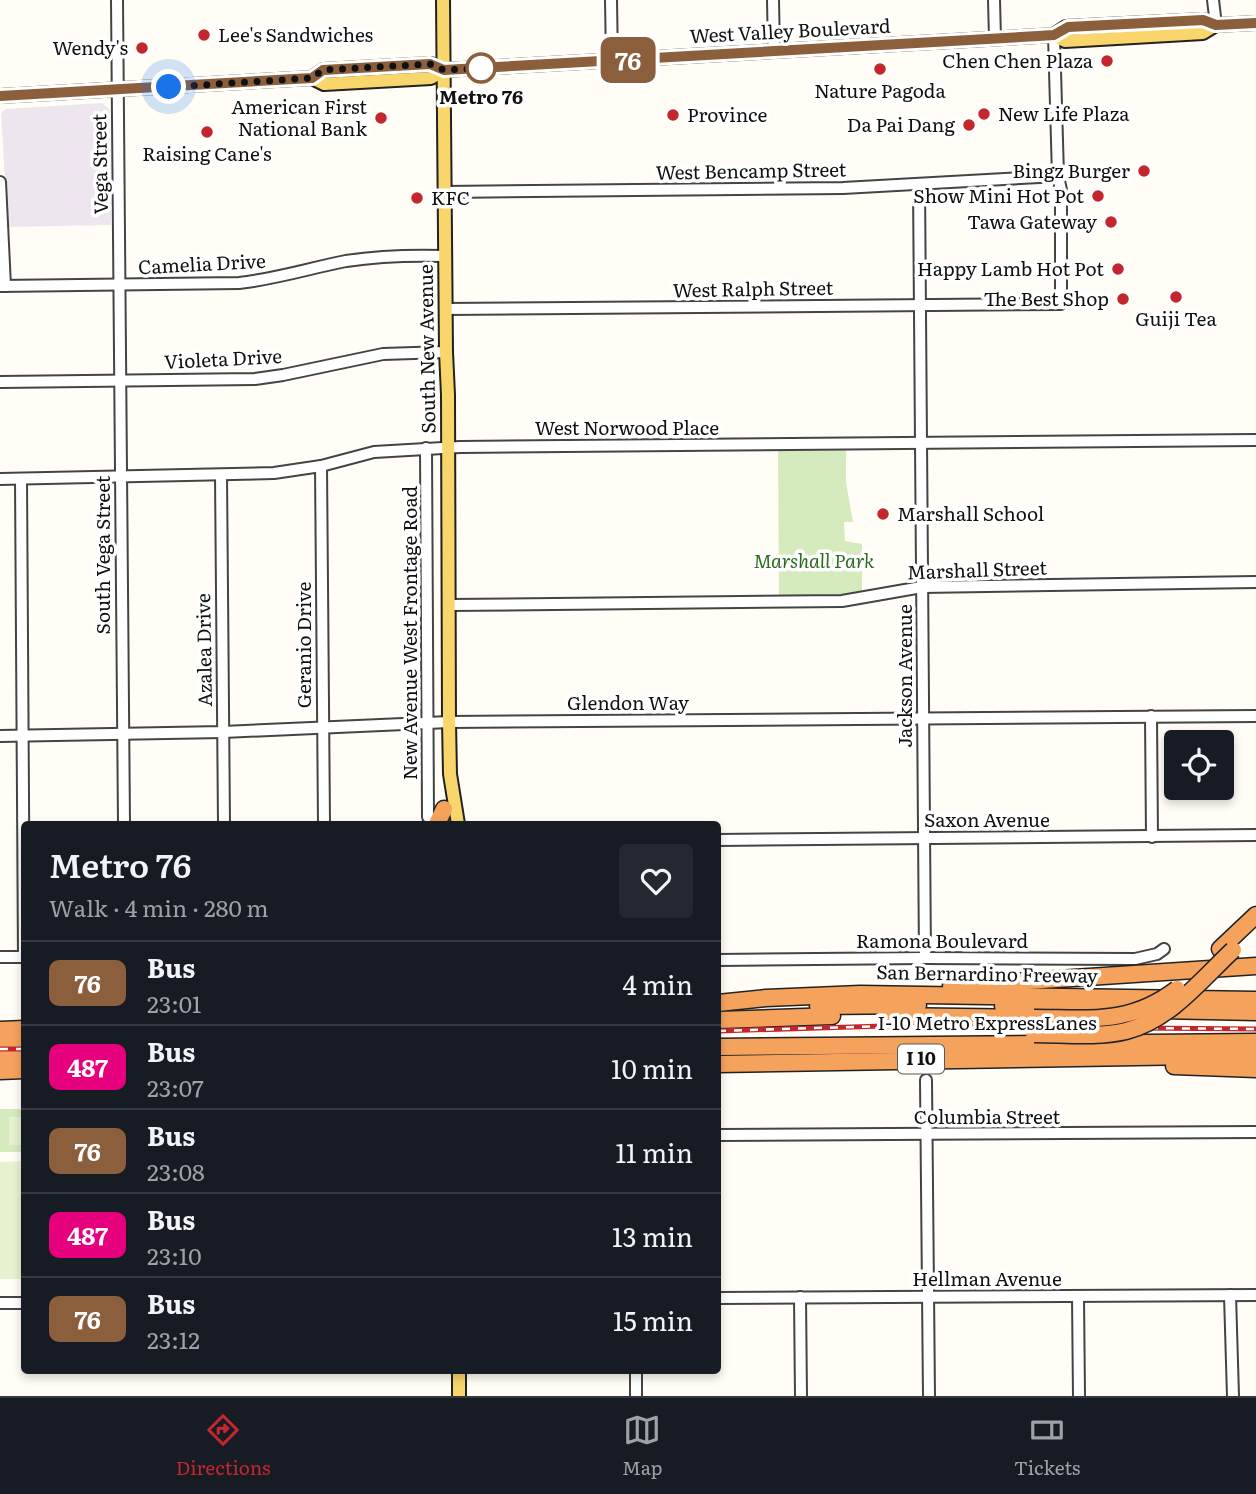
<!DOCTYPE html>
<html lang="en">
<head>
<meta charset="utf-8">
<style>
	body { margin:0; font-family:Literata,serif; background:#242831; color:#f1f3f6; height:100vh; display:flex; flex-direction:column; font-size:26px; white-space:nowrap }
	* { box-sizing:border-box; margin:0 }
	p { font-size:23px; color:#9ea1a6 }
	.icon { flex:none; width:38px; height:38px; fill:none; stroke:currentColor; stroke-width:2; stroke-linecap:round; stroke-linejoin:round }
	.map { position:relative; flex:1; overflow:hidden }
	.details { position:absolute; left:21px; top:821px; width:700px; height:553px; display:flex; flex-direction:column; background:#171b24; border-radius:7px; box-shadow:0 4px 10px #0003 }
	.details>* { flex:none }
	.badge { padding:0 14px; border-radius:10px; font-size:24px; line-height:46px }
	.controls { position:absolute; left:1164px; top:730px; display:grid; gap:14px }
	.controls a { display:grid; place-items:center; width:70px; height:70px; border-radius:7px; background:#171b24; box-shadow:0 4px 10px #0003; font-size:35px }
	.you { position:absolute; width:35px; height:35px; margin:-18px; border:5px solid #fff; border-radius:50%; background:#1a73e8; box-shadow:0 0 0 10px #1a73e833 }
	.map>.badge { position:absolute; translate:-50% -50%; box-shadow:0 0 0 4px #fff }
	.round { display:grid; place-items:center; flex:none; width:74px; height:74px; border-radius:7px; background:#242831 }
	.summary { display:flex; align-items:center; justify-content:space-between; height:119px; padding:0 28px }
	h1 { font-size:33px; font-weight:600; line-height:52px }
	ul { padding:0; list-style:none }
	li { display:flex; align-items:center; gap:21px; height:84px; padding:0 28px; border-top:2px solid #363941 }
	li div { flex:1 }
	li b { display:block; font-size:26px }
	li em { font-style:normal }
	li .badge { min-width:77px; font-weight:700; text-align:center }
	.tab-bar { display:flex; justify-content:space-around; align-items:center; height:98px; border-top:2px solid #363941; background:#171b24; font-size:19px; color:#9ea1a6 }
	.tab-bar a { display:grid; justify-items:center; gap:4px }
	.tab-bar .on { color:#c4262e }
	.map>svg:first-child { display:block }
</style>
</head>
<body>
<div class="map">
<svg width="1256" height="1396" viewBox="0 0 1256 1396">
	<rect width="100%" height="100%" fill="#fffdf5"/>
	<path fill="#eee6ef" d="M 102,103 L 110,110 L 111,225 L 8,227 L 1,115 L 2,112 L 6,109 Z"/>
	<g fill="#d5ebbd">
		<path d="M 778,449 L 846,449 L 846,483 L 853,522 L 844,522 L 845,541 L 862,544 L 862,594 L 845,597 L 779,596 Z"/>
		<rect x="0" y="1109" width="24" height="43"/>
	</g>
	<g fill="#e6f2cf">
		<rect x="9" y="1117" width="13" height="28"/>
		<path d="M 24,1161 L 24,1279 L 0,1279 L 0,1162 Z"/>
	</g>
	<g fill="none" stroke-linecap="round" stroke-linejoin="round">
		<defs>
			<g id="minor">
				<path d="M 117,0 L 124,824"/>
				<path d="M 611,0 L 612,61"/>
				<path d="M 773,0 L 774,51"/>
				<path d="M 994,0 L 995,38"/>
				<path d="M 1213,0 L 1216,25"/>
				<path d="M 0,182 L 5,286"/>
				<path d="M 919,184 L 925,958"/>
				<path d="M 445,192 L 843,188 L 1058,176"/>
				<path d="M 0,286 L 239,283 C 276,279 310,268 346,261 C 379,256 412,255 445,256"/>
				<path d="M 446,309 L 1061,304 L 1061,190 L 1058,176 L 1054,35"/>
				<path d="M 0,382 L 255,379 L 283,375 L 383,354 L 446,352"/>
				<path d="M 426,448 L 428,817"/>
				<path d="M 321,466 L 324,824"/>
				<path d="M 221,475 L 224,824"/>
				<path d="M 0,479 L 274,473 L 321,466 L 374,452 L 460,447 L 1256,440"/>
				<path d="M 21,479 L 24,957"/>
				<path d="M 449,605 L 842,601 L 922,587 L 1256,582"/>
				<path d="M 1151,716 L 1152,837"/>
				<path d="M 0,736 L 223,732 L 449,722 L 1256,716"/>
				<path d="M 718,840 L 1256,835"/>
				<path d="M 0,957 L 24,957"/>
				<path d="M 718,960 L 925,958 L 1135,959 L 1157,954 L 1164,949"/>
				<path d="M 926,1080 L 929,1396"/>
				<path d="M 718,1135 L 1256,1132"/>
				<path d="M 1230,1295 L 1233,1396"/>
				<path d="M 1078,1296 L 1079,1396"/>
				<path d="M 800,1297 L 801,1396"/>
				<path d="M 718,1298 L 1256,1295"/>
				<path d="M 0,1303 L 24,1303"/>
				<path d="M 636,1370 L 636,1396"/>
			</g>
			<g id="major">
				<path d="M 443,0 L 446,352 L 448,395 L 449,722 L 450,774 L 458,824"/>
				<path d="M 1054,35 L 1065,41 L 1203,33 L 1216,25"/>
				<path d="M 312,78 L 323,70 L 431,64 L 444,70 L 1038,36 L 1054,35 L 1066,27 L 1203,20 L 1216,25 L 1256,23"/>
				<path d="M 0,96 L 312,78 L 324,84 L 431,78 L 444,70"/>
				<path d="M 459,1370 L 459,1396"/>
			</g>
			<g id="highway">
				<path d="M 437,824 L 444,809"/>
				<path d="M 1220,949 L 1256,915"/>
				<path d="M 951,986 L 1256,966"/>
				<path d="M 718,1003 L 766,998 L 860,994 L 1256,1000"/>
				<path d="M 818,1006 L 918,1005"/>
				<path d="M 1003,1006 L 1131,1009"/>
				<path d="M 1160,1010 L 1256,1012"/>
				<path d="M 886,1016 L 1034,1018"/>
				<path d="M 718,1020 L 832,1016"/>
				<path d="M 0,1030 L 24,1029"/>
				<path d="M 0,1041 L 24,1040"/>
				<path d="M 718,1047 L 1256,1042"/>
				<path d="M 0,1058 L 24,1058"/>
				<path d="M 718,1064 L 1256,1055"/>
				<path d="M 1174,1066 L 1256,1069"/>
				<path d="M 0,1071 L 24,1070"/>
			</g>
		</defs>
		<use href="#minor" stroke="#444" stroke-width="14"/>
		<use href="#major" stroke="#222" stroke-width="16"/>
		<use href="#highway" stroke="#222" stroke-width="19"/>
		<use href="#minor" stroke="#fff" stroke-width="10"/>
		<use href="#major" stroke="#f9d66b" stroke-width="12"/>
		<use href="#highway" stroke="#f5a25d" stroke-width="16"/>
		<defs>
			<g id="rail">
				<path d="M 718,1031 L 884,1026 L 1256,1029"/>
				<path d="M 0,1049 L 24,1049"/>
			</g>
		</defs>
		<use href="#rail" stroke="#c4262e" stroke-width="5"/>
		<use href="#rail" stroke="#fff" stroke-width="2.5" stroke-dasharray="8" stroke-linecap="butt"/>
		<defs>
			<g id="highway-bridge">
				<path d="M 1034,1018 C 1090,1018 1130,1025 1177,989"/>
				<path d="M 1034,1034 C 1064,1034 1097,1038 1126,1031 C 1170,1020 1202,979 1233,950"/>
			</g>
		</defs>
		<use href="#highway-bridge" stroke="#222" stroke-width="19" stroke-linecap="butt"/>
		<use href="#highway-bridge" stroke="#f5a25d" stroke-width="16"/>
	</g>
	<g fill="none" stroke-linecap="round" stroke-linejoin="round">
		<defs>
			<path id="line" d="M 0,96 L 312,78 L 323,70 L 430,64 L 444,70 L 1038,36 L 1054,35 L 1068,27 L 1203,20 L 1216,25 L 1256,23"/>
		</defs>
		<use href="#line" stroke="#fff" stroke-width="16"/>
		<use href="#line" stroke="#8b5e3c" stroke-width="10"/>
		<path stroke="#111" stroke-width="7" stroke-dasharray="0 12.6" d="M 169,87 L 312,78 L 323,70 L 430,64 L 444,70 L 486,68 L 481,68"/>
	</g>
	<g fill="#c4262e" stroke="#fff" stroke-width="2.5">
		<circle cx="204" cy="35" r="7"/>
		<circle cx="142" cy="48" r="7"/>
		<circle cx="1107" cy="61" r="7"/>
		<circle cx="880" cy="69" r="7"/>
		<circle cx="984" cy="114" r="7"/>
		<circle cx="673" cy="115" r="7"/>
		<circle cx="381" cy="118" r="7"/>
		<circle cx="969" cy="125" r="7"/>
		<circle cx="207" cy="132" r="7"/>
		<circle cx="1144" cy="171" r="7"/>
		<circle cx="1098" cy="196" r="7"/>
		<circle cx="417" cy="198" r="7"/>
		<circle cx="1111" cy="222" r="7"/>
		<circle cx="1118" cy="269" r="7"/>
		<circle cx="1176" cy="297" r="7"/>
		<circle cx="1123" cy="299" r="7"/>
		<circle cx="883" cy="514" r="7"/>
	</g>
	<circle fill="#fff" stroke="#8b5e3c" stroke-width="3.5" cx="481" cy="68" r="14"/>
	<g text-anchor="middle" stroke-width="7" stroke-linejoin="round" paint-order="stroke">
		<rect fill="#fff" stroke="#585858" stroke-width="2" x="898" y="1044.5" width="46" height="29" rx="5"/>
		<g font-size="18" font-weight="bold" fill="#111">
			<text x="921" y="1065">I 10</text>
		</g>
		<g font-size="19" fill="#111" stroke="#fff">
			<text transform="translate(790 31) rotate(-3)" y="7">West Valley Boulevard</text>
			<text transform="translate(100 164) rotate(-91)" y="7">Vega Street</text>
			<text transform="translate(751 171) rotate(-1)" y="7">West Bencamp Street</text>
			<text transform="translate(202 264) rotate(-3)" y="7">Camelia Drive</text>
			<text transform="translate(753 289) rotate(-1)" y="7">West Ralph Street</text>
			<text transform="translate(427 349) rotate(-91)" y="7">South New Avenue</text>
			<text transform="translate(223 359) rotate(-3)" y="7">Violeta Drive</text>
			<text x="627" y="435">West Norwood Place</text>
			<text transform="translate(103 555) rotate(-90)" y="7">South Vega Street</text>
			<text transform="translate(977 570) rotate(-2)" y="7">Marshall Street</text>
			<text transform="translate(410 633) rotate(-90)" y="7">New Avenue West Frontage Road</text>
			<text transform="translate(304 645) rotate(-90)" y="7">Geranio Drive</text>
			<text transform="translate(204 650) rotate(-91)" y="7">Azalea Drive</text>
			<text transform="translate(905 676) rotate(-90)" y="7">Jackson Avenue</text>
			<text x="628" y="710">Glendon Way</text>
			<text x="987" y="827">Saxon Avenue</text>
			<text x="942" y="948">Ramona Boulevard</text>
			<text transform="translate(987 974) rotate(1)" y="7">San Bernardino Freeway</text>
			<text x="987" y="1030">I-10 Metro ExpressLanes</text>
			<text x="987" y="1124">Columbia Street</text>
			<text x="987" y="1286">Hellman Avenue</text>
		</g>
		<g font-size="19" fill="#111" stroke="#fff" text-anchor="end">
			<text x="218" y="42" text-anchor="start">Lee's Sandwiches</text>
			<text x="128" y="55">Wendy's</text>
			<text x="1093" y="68">Chen Chen Plaza</text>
			<text x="880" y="98" text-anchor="middle">Nature Pagoda</text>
			<text x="367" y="114">American First<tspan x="367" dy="22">National Bank</tspan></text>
			<text x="998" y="121" text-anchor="start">New Life Plaza</text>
			<text x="687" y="122" text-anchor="start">Province</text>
			<text x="955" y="132">Da Pai Dang</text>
			<text x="207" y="161" text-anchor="middle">Raising Cane's</text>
			<text x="1130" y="178">Bingz Burger</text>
			<text x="1084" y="203">Show Mini Hot Pot</text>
			<text x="431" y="205" text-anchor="start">KFC</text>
			<text x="1097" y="229">Tawa Gateway</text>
			<text x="1104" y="276">Happy Lamb Hot Pot</text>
			<text x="1109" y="306">The Best Shop</text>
			<text x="1176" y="326" text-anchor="middle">Guiji Tea</text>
			<text x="897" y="521" text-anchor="start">Marshall School</text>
		</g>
		<g font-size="19" font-weight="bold" fill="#111" stroke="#fff">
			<text x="481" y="104">Metro 76</text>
		</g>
		<g font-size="19" font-style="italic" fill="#2f6b1f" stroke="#fff">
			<text x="814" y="568">Marshall Park</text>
		</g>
	</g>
</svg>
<div class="controls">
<a><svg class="icon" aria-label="locate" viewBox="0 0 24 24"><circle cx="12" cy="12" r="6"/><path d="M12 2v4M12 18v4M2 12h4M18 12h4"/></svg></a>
</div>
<div class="you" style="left:169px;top:87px"></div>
<b class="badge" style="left:628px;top:60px;background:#8b5e3c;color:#fff">76</b>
<section class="details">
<div class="summary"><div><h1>Metro 76</h1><p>Walk · 4 min · 280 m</p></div><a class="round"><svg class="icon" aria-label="heart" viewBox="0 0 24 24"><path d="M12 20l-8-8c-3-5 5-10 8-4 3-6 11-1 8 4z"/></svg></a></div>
<ul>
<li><span class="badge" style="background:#8b5e3c;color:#fff">76</span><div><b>Bus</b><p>23:01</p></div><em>4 min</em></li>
<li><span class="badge" style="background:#e6007e;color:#fff">487</span><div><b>Bus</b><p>23:07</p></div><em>10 min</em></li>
<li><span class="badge" style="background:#8b5e3c;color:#fff">76</span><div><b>Bus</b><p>23:08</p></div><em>11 min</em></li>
<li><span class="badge" style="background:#e6007e;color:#fff">487</span><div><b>Bus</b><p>23:10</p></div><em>13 min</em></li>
<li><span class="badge" style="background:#8b5e3c;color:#fff">76</span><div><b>Bus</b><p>23:12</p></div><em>15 min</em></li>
</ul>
</section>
</div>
<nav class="tab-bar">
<a class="on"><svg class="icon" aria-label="directions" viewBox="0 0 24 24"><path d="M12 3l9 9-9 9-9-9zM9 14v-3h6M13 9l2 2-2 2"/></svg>Directions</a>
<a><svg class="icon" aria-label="map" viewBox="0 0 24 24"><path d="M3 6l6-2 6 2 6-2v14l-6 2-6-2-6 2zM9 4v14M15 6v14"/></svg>Map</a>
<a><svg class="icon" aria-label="tickets" viewBox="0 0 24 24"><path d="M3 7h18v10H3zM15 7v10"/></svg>Tickets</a>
</nav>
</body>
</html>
